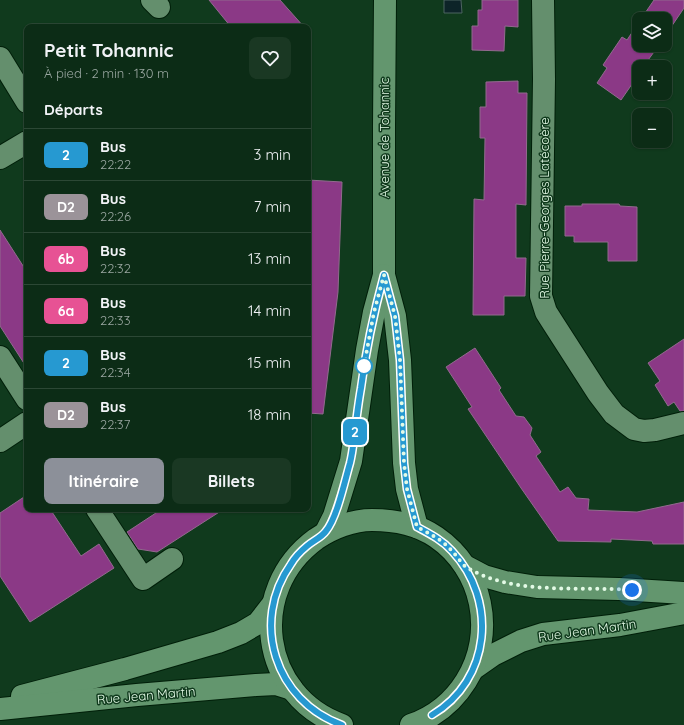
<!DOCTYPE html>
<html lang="fr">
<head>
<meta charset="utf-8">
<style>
	body { margin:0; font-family:Quicksand,sans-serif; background:#1a3823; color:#f1f3f6; height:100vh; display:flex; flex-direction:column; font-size:15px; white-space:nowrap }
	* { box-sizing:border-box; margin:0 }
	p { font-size:13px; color:#9aa7a1 }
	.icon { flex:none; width:22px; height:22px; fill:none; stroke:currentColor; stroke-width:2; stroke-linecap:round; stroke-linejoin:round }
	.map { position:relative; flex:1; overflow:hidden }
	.panel { position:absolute; left:24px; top:24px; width:287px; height:488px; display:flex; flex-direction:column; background:#0c2c16; border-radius:8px; box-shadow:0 1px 3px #0004,0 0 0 1px #2c4835 }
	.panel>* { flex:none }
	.badge { padding:0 8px; border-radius:6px; font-size:14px; line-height:26px }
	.buttons { position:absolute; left:632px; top:12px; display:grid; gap:8px }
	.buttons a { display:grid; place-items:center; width:40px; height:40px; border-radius:8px; background:#0c2c16; box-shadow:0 1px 3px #0004,0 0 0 1px #2c4835; font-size:20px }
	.you { position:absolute; width:20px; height:20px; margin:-10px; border:3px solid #fff; border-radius:50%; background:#1a73e8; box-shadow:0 0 0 6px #1a73e833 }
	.map>.badge { position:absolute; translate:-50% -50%; box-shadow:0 0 0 2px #fff }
	h2 { padding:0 20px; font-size:15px; line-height:36px }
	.round { display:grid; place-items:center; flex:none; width:42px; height:42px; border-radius:8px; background:#1a3823 }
	.summary { display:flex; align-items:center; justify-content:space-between; height:68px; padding:0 20px }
	h1 { font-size:19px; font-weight:700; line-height:30px }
	.button { display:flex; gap:8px; margin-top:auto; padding:8px 20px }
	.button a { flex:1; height:46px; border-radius:8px; background:#8c9099; color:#fff; font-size:16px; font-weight:700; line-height:46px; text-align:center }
	.button a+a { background:#1a3823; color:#f1f3f6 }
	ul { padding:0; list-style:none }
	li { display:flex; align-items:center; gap:12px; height:52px; padding:0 20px; border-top:1px solid #2c4835 }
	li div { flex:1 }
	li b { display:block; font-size:15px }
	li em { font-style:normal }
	li .badge { min-width:44px; font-weight:700; text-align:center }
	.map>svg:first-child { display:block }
</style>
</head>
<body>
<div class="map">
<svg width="684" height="725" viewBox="0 0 684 725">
	<rect width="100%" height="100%" fill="#103a1d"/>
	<path fill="#0d2428" stroke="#4d6461" d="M 444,0 L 461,0 L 462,13 L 444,13 Z"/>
	<g fill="#8b3986" stroke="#926b8e">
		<path d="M 209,0 L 280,0 L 304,27 L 231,27 Z"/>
		<path d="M 482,0 L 518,0 L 518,27 L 505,26 L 504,51 L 472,50 L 472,26 L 478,26 L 478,10 L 482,10 Z"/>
		<path d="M 654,0 L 684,0 L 684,8 L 665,36 L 665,19 L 641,19 Z"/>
		<path d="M 639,22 L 639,45 L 659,45 L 643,67 L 639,67 L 639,74 L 621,100 L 597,83 L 607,68 L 603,65 L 607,59 L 622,37 L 627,40 Z"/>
		<path d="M 518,81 L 518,93 L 527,93 L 526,205 L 516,204 L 516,258 L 526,258 L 525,296 L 504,296 L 504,315 L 473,315 L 474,199 L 484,200 L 485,138 L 480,138 L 480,107 L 486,107 L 486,82 Z"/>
		<path d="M 308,180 L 342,182 L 338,292 L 323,414 L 308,413 Z"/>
		<path d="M 582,204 L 619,204 L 620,206 L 637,207 L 637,261 L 608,261 L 608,242 L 574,242 L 574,236 L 565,236 L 565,206 L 582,206 Z"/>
		<path d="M 0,230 L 27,272 L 27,368 L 0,326 Z"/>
		<path d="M 684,339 L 684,411 L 680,411 L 674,402 L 668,406 L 655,385 L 660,381 L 648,363 Z"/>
		<path d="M 475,348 L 501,388 L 499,390 L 516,416 L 524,417 L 532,428 L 530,435 L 541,452 L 536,456 L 560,492 L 568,487 L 576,498 L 589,499 L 588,510 L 637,512 L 684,502 L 684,544 L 653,544 L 652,541 L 611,539 L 611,542 L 558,541 L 521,488 L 468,409 L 472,407 L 446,367 Z"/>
		<path d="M 27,495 L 27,509 L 50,509 L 81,556 L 99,544 L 114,568 L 30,622 L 0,576 L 0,513 Z"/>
		<path d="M 162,509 L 224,509 L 157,552 L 138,549 L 127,532 Z"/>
	</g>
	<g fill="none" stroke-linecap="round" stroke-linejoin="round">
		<defs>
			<g id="street">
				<path d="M 152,0 L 159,7"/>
				<path d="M 543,0 L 544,79 L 541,296 L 546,312 L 553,323 L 598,393 L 614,414 L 634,429 L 644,431 L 655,430 L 684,423"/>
				<path d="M 0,58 L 27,102"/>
				<path d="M 0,158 L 27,142"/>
				<path d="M 0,357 L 27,399"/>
				<path d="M 0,441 L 27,423"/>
				<path d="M 97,509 L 143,579 L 172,559"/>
			</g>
			<g id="secondary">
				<path d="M 385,0 L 384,126 L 384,275 L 395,316 L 400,360 L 404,463 L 407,489 L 417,527"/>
				<path d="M 326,532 L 334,516 L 351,461 L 367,350 L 374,312 L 384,275"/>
				<path d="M 465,566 L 484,576 L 505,582 L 537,587 L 619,589 L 684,593"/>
				<path d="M 473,669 L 493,655 L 521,641 L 543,634 L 620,625 L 684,613"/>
				<path d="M 22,696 L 125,669 L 218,642 L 241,633 L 258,623 L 272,605"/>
				<path d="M 0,709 L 137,695 L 256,685 L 276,684 L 292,689"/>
				<path d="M 342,725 C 260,696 246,590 316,539 C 332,528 353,520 372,520 C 394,520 417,524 436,537 C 483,569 496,633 466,681 C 453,702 434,717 411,725"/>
			</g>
		</defs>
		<use href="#street" stroke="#011f09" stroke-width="24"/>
		<use href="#secondary" stroke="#011f09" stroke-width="24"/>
		<use href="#street" stroke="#648f6d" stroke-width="22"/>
		<use href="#secondary" stroke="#63966e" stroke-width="22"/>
	</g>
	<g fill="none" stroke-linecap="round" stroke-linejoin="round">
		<defs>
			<path id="line" d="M 342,725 C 275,701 250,622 291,564 C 295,557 301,551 307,546 C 313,541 322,537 326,531 C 337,518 345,480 350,463 C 352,455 353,447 354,439 C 356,422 358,405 361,388 C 366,349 374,312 384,275 L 395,316 L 400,360 L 404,463 L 407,489 L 417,527 C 430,534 442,540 452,551 C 498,600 491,680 432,715"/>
		</defs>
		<use href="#line" stroke="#fff" stroke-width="9"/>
		<use href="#line" stroke="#2699d1" stroke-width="6"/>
		<path stroke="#e3fae6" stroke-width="4" stroke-dasharray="0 7.2" d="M 364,366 L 374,312 L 384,275 L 395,316 L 400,360 L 404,463 L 407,489 L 417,527 C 430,534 443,540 452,551 C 457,556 461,563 466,567 C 513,596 580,586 632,590"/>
	</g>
	<circle fill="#fff" stroke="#2699d1" stroke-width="2" cx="364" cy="366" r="8"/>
	<g text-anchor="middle" stroke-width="3" stroke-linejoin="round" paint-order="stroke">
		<g font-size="13" fill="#e3fae6" stroke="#103a1d">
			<text transform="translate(384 138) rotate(-90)" y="5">Avenue de Tohannic</text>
			<text transform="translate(544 208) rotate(-90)" y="5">Rue Pierre-Georges Latécoère</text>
			<text transform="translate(587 630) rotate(-8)" y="5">Rue Jean Martin</text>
			<text transform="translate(146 695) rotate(-5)" y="5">Rue Jean Martin</text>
		</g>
	</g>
</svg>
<div class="buttons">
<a><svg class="icon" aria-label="layers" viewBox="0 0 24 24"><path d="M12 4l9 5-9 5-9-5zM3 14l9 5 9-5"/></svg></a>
<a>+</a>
<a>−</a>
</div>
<div class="you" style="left:632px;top:590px"></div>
<b class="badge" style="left:355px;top:432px;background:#2699d1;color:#fff">2</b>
<section class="panel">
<div class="summary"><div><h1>Petit Tohannic</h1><p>À pied · 2 min · 130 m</p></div><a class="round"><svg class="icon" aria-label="heart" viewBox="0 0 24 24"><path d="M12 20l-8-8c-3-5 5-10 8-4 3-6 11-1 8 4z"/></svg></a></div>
<h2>Départs</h2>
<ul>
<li><span class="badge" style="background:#2699d1;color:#fff">2</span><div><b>Bus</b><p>22:22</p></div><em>3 min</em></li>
<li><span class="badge" style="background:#9b9399;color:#fff">D2</span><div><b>Bus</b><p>22:26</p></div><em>7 min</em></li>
<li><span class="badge" style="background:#e75294;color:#fff">6b</span><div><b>Bus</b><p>22:32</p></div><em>13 min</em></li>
<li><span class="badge" style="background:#e75294;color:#fff">6a</span><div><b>Bus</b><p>22:33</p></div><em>14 min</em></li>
<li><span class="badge" style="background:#2699d1;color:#fff">2</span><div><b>Bus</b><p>22:34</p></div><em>15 min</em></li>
<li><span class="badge" style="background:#9b9399;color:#fff">D2</span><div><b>Bus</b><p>22:37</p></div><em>18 min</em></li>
</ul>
<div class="button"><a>Itinéraire</a><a>Billets</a></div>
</section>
</div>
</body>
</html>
